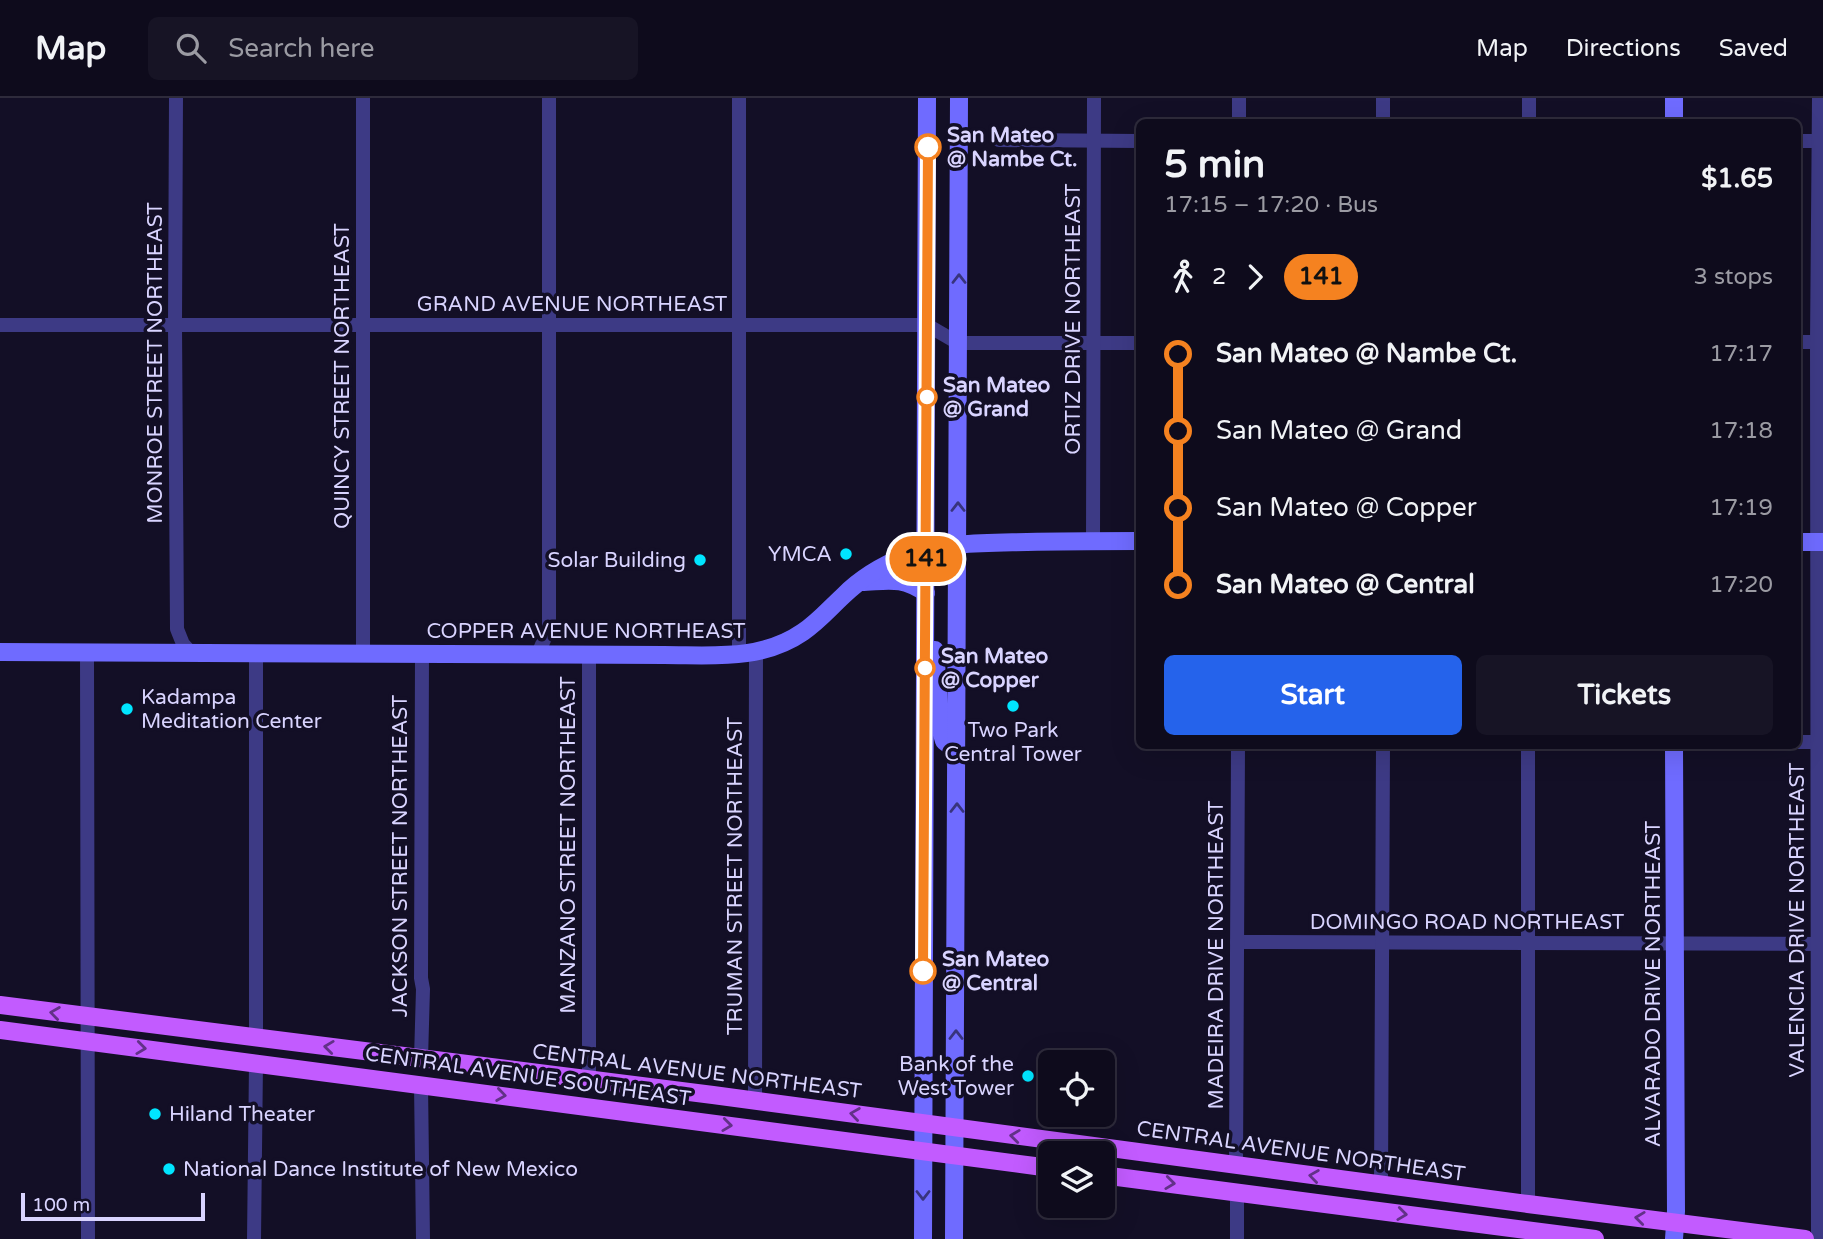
<!DOCTYPE html>
<html lang="en">
<head>
<meta charset="utf-8">
<style>
	body { margin:0; font-family:"Varela Round",sans-serif; background:#171425; color:#f1f3f6; height:100vh; display:flex; flex-direction:column; font-size:26px; white-space:nowrap }
	* { box-sizing:border-box; margin:0 }
	p { font-size:23px; color:#9b9ba3 }
	.icon { flex:none; width:38px; height:38px; fill:none; stroke:currentColor; stroke-width:2; stroke-linecap:round; stroke-linejoin:round }
	.map { position:relative; flex:1; overflow:hidden }
	.panel { position:absolute; left:1136px; top:21px; width:665px; height:630px; display:flex; flex-direction:column; background:#0e0b1c; border-radius:10px; box-shadow:0 7px 28px #0002,0 0 0 2px #2e2b3b }
	.panel>* { flex:none }
	.badge { padding:0 14px; border-radius:23px; font-size:24px; line-height:46px }
	.tools { position:absolute; left:1038px; top:952px; display:grid; gap:14px }
	.tools a { display:grid; place-items:center; width:77px; height:77px; border-radius:10px; background:#0e0b1c; box-shadow:0 7px 28px #0002,0 0 0 2px #2e2b3b; font-size:35px }
	.scale { position:absolute; left:21px; bottom:18px; width:184px; box-sizing:border-box; padding-left:7px; border:4px solid #d9d4ff; border-top:0; font-size:19px; line-height:24px; white-space:nowrap; color:#d9d4ff; -webkit-text-stroke:5px #130f26; paint-order:stroke }
	.map>.badge { position:absolute; translate:-50% -50%; box-shadow:0 0 0 4px #fff }
	.legs { display:flex; align-items:center; gap:10px; height:77px; padding:0 28px; font-size:23px }
	.legs p { margin-inline-start:auto }
	.overview { display:flex; align-items:center; justify-content:space-between; height:119px; padding:0 28px }
	h1 { font-size:38px; font-weight:800; line-height:52px }
	.primary-button { display:flex; gap:14px; margin-top:auto; padding:14px 28px }
	.primary-button a { flex:1; height:80px; border-radius:10px; background:#2563eb; color:#fff; font-size:28px; font-weight:800; line-height:80px; text-align:center }
	.primary-button a+a { background:#171425; color:#f1f3f6 }
	ul { padding:0 28px; list-style:none }
	li { display:flex; align-items:center; gap:24px; height:77px; font-size:26px }
	li i { display:grid; place-items:center; width:10px; height:100%; margin:0 9px; background:currentColor }
	li i::after { content:''; width:18px; height:18px; margin:-9px; border:5px solid; border-radius:50%; background:#0e0b1c }
	li p { margin-inline-start:auto }
	li:first-child i { background:linear-gradient(#0000 50%,currentColor 0) }
	li:last-child i { background:linear-gradient(currentColor 50%,#0000 0) }
	header { display:flex; align-items:center; gap:42px; box-sizing:border-box; height:98px; padding:0 35px; background:#0e0b1c; border-bottom:2px solid #2e2b3b }
	header strong { font-size:33px }
	nav { display:flex; gap:38px; margin-inline-start:auto; font-size:24px }
	.search { width:490px; height:63px; background:#171425; display:flex; align-items:center; gap:18px; box-sizing:border-box; padding:0 24px; border-radius:10px; color:#9b9ba3; font-size:26px }
	.map>svg:first-child { display:block }
</style>
</head>
<body>
<header>
<strong>Map</strong>
<div class="search"><svg class="icon" aria-label="search" viewBox="0 0 24 24"><circle cx="10" cy="10" r="6"/><path d="M15 15l6 6"/></svg>Search here</div>
<nav><a>Map</a><a>Directions</a><a>Saved</a></nav>
</header>
<div class="map">
<svg width="1823" height="1141" viewBox="0 0 1823 1141">
	<rect width="100%" height="100%" fill="#130f26"/>
	<g fill="none" stroke-linecap="round" stroke-linejoin="round">
		<g stroke="#3d3a85" stroke-width="14">
			<path d="M 176,0 L 175,227 L 177,531 L 183,546 L 191,555"/>
			<path d="M 739,0 L 739,556"/>
			<path d="M 1239,0 L 1239,24"/>
			<path d="M 1529,0 L 1529,24"/>
			<path d="M 1383,24 L 1383,0"/>
			<path d="M 999,42 L 1139,43"/>
			<path d="M 1797,43 L 1823,43"/>
			<path d="M 0,227 L 927,227 L 958,245 L 1139,245"/>
			<path d="M 1797,244 L 1817,244"/>
			<path d="M 1093,443 L 1094,0"/>
			<path d="M 87,556 L 88,1141"/>
			<path d="M 256,556 L 256,940"/>
			<path d="M 363,556 L 363,0"/>
			<path d="M 538,556 L 549,530 L 549,0"/>
			<path d="M 1797,644 L 1818,644"/>
			<path d="M 1528,648 L 1528,1106"/>
			<path d="M 1237,844 L 1823,846"/>
			<path d="M 421,961 L 423,891 L 421,880 L 422,556"/>
			<path d="M 589,981 L 589,556"/>
			<path d="M 421,986 L 423,1141"/>
			<path d="M 755,1002 L 756,555"/>
			<path d="M 1236,1067 L 1238,648"/>
			<path d="M 1381,1087 L 1383,648"/>
			<path d="M 1237,1094 L 1237,1141"/>
			<path d="M 254,1141 L 256,965"/>
			<path d="M 1818,1141 L 1817,244 L 1819,0"/>
		</g>
		<g stroke="#6f6bff" stroke-width="18">
			<path d="M 1674,0 L 1674,24"/>
			<path d="M 1797,444 L 1823,444"/>
			<path d="M 861,484 C 889,483 901,478 926,495"/>
			<path d="M 935,552 L 941,633 L 944,643 L 957,653"/>
			<path d="M 0,554 L 664,557 C 713,557 761,563 803,534 C 818,524 830,510 843,498 C 860,481 883,467 906,458 C 944,444 987,445 1027,444 C 1064,443 1102,443 1139,443"/>
			<path d="M 923,1141 L 927,0"/>
			<path d="M 954,1141 L 959,0"/>
			<path d="M 1674,1141 L 1676,1113 L 1674,648"/>
		</g>
		<g stroke="#c25bff" stroke-width="18">
			<path d="M 0,907 L 713,997 L 1528,1106 L 1805,1141"/>
			<path d="M 0,932 L 1050,1070"/>
			<path d="M 1102,1077 L 1595,1141"/>
		</g>
	</g>
	<defs><path id="oneway-chevron" d="M-2-3.5L2.5 0L-2 3.5" fill="none" stroke-width="1.6" stroke-linecap="round" stroke-linejoin="round" transform="scale(1.75)"/></defs>
	<g stroke="#38347d">
		<use href="#oneway-chevron" transform="translate(959 181) rotate(-90)"/>
		<use href="#oneway-chevron" transform="translate(958 409) rotate(-90)"/>
		<use href="#oneway-chevron" transform="translate(957 710) rotate(-90)"/>
		<use href="#oneway-chevron" transform="translate(956 937) rotate(-90)"/>
		<use href="#oneway-chevron" transform="translate(923 1097) rotate(90)"/>
	</g>
	<g stroke="#623188">
		<use href="#oneway-chevron" transform="translate(55 915) rotate(-172)"/>
		<use href="#oneway-chevron" transform="translate(329 949) rotate(-173)"/>
		<use href="#oneway-chevron" transform="translate(141 950) rotate(7)"/>
		<use href="#oneway-chevron" transform="translate(501 997) rotate(8)"/>
		<use href="#oneway-chevron" transform="translate(855 1016) rotate(-172)"/>
		<use href="#oneway-chevron" transform="translate(727 1027) rotate(7)"/>
		<use href="#oneway-chevron" transform="translate(1015 1038) rotate(-173)"/>
		<use href="#oneway-chevron" transform="translate(1314 1078) rotate(-172)"/>
		<use href="#oneway-chevron" transform="translate(1170 1085) rotate(7)"/>
		<use href="#oneway-chevron" transform="translate(1402 1116) rotate(7)"/>
		<use href="#oneway-chevron" transform="translate(1640 1120) rotate(-173)"/>
	</g>
	<g fill="none" stroke-linecap="round" stroke-linejoin="round">
		<defs>
			<path id="line-1" d="M 923,873 L 928,49"/>
		</defs>
		<use href="#line-1" stroke="#fff" stroke-width="16"/>
		<use href="#line-1" stroke="#f58220" stroke-width="10"/>
	</g>
	<g fill="#fff" stroke="#f58220" stroke-width="3.5">
		<circle cx="928" cy="49" r="12"/>
		<circle cx="927" cy="299" r="9"/>
		<circle cx="925" cy="570" r="9"/>
		<circle cx="923" cy="873" r="12"/>
	</g>
	<g fill="#00e5ff" stroke="#130f26" stroke-width="2.5">
		<circle cx="846" cy="456" r="7"/>
		<circle cx="700" cy="462" r="7"/>
		<circle cx="1013" cy="608" r="7"/>
		<circle cx="127" cy="611" r="7"/>
		<circle cx="1028" cy="978" r="7"/>
		<circle cx="155" cy="1016" r="7"/>
		<circle cx="169" cy="1071" r="7"/>
	</g>
	<g text-anchor="middle" stroke-width="7" stroke-linejoin="round" paint-order="stroke">
		<g font-size="21" font-weight="bold" fill="#d9d4ff" stroke="#130f26" text-anchor="start">
			<text x="947" y="44">San Mateo<tspan x="947" dy="24">@ Nambe Ct.</tspan></text>
			<text x="943" y="294">San Mateo<tspan x="943" dy="24">@ Grand</tspan></text>
			<text x="941" y="565">San Mateo<tspan x="941" dy="24">@ Copper</tspan></text>
			<text x="942" y="868">San Mateo<tspan x="942" dy="24">@ Central</tspan></text>
		</g>
		<g font-size="21" fill="#d9d4ff" stroke="#130f26">
			<text x="572" y="213">GRAND AVENUE NORTHEAST</text>
			<text transform="translate(1073 221) rotate(-90)" y="7">ORTIZ DRIVE NORTHEAST</text>
			<text transform="translate(155 265) rotate(-90)" y="7">MONROE STREET NORTHEAST</text>
			<text transform="translate(342 278) rotate(-90)" y="7">QUINCY STREET NORTHEAST</text>
			<text x="586" y="540">COPPER AVENUE NORTHEAST</text>
			<text transform="translate(568 747) rotate(-90)" y="7">MANZANO STREET NORTHEAST</text>
			<text transform="translate(400 758) rotate(-90)" y="7">JACKSON STREET NORTHEAST</text>
			<text transform="translate(735 778) rotate(-90)" y="7">TRUMAN STREET NORTHEAST</text>
			<text transform="translate(1797 822) rotate(-90)" y="7">VALENCIA DRIVE NORTHEAST</text>
			<text x="1467" y="831">DOMINGO ROAD NORTHEAST</text>
			<text transform="translate(1216 857) rotate(-90)" y="7">MADEIRA DRIVE NORTHEAST</text>
			<text transform="translate(1653 886) rotate(-90)" y="7">ALVARADO DRIVE NORTHEAST</text>
			<text transform="translate(697 973) rotate(7)" y="7">CENTRAL AVENUE NORTHEAST</text>
			<text transform="translate(528 978) rotate(8)" y="7">CENTRAL AVENUE SOUTHEAST</text>
			<text transform="translate(1301 1053) rotate(8)" y="7">CENTRAL AVENUE NORTHEAST</text>
		</g>
		<g font-size="21" fill="#d9d4ff" stroke="#130f26" text-anchor="end">
			<text x="832" y="463">YMCA</text>
			<text x="686" y="469">Solar Building</text>
			<text x="141" y="606" text-anchor="start">Kadampa<tspan x="141" dy="24">Meditation Center</tspan></text>
			<text x="1013" y="639" text-anchor="middle">Two Park<tspan x="1013" dy="24">Central Tower</tspan></text>
			<text x="1014" y="973">Bank of the<tspan x="1014" dy="24">West Tower</tspan></text>
			<text x="169" y="1023" text-anchor="start">Hiland Theater</text>
			<text x="183" y="1078" text-anchor="start">National Dance Institute of New Mexico</text>
		</g>
	</g>
</svg>
<div class="tools">
<a><svg class="icon" aria-label="locate" viewBox="0 0 24 24"><circle cx="12" cy="12" r="6"/><path d="M12 2v4M12 18v4M2 12h4M18 12h4"/></svg></a>
<a><svg class="icon" aria-label="layers" viewBox="0 0 24 24"><path d="M12 4l9 5-9 5-9-5zM3 14l9 5 9-5"/></svg></a>
</div>
<div class="scale">100 m</div>
<b class="badge" style="left:926px;top:461px;background:#f58220;color:#111">141</b>
<section class="panel">
<div class="overview"><div><h1>5 min</h1><p>17:15 – 17:20 · Bus</p></div><b>$1.65</b></div>
<div class="legs"><svg class="icon" aria-label="walk" viewBox="0 0 24 24"><circle cx="13" cy="4" r="2"/><path d="M13 8l-2 6 4 7M11 14l-3 7M7 12l3-4h3l4 4"/></svg>2<svg class="icon" aria-label="forward" viewBox="0 0 24 24"><path d="M9 5l7 7-7 7"/></svg><b class="badge" style="background:#f58220;color:#111">141</b><p>3 stops</p></div>
<ul>
<li><i style="color:#f58220"></i><b>San Mateo @ Nambe Ct.</b><p>17:17</p></li>
<li><i style="color:#f58220"></i><span>San Mateo @ Grand</span><p>17:18</p></li>
<li><i style="color:#f58220"></i><span>San Mateo @ Copper</span><p>17:19</p></li>
<li><i style="color:#f58220"></i><b>San Mateo @ Central</b><p>17:20</p></li>
</ul>
<div class="primary-button"><a>Start</a><a>Tickets</a></div>
</section>
</div>
</body>
</html>
